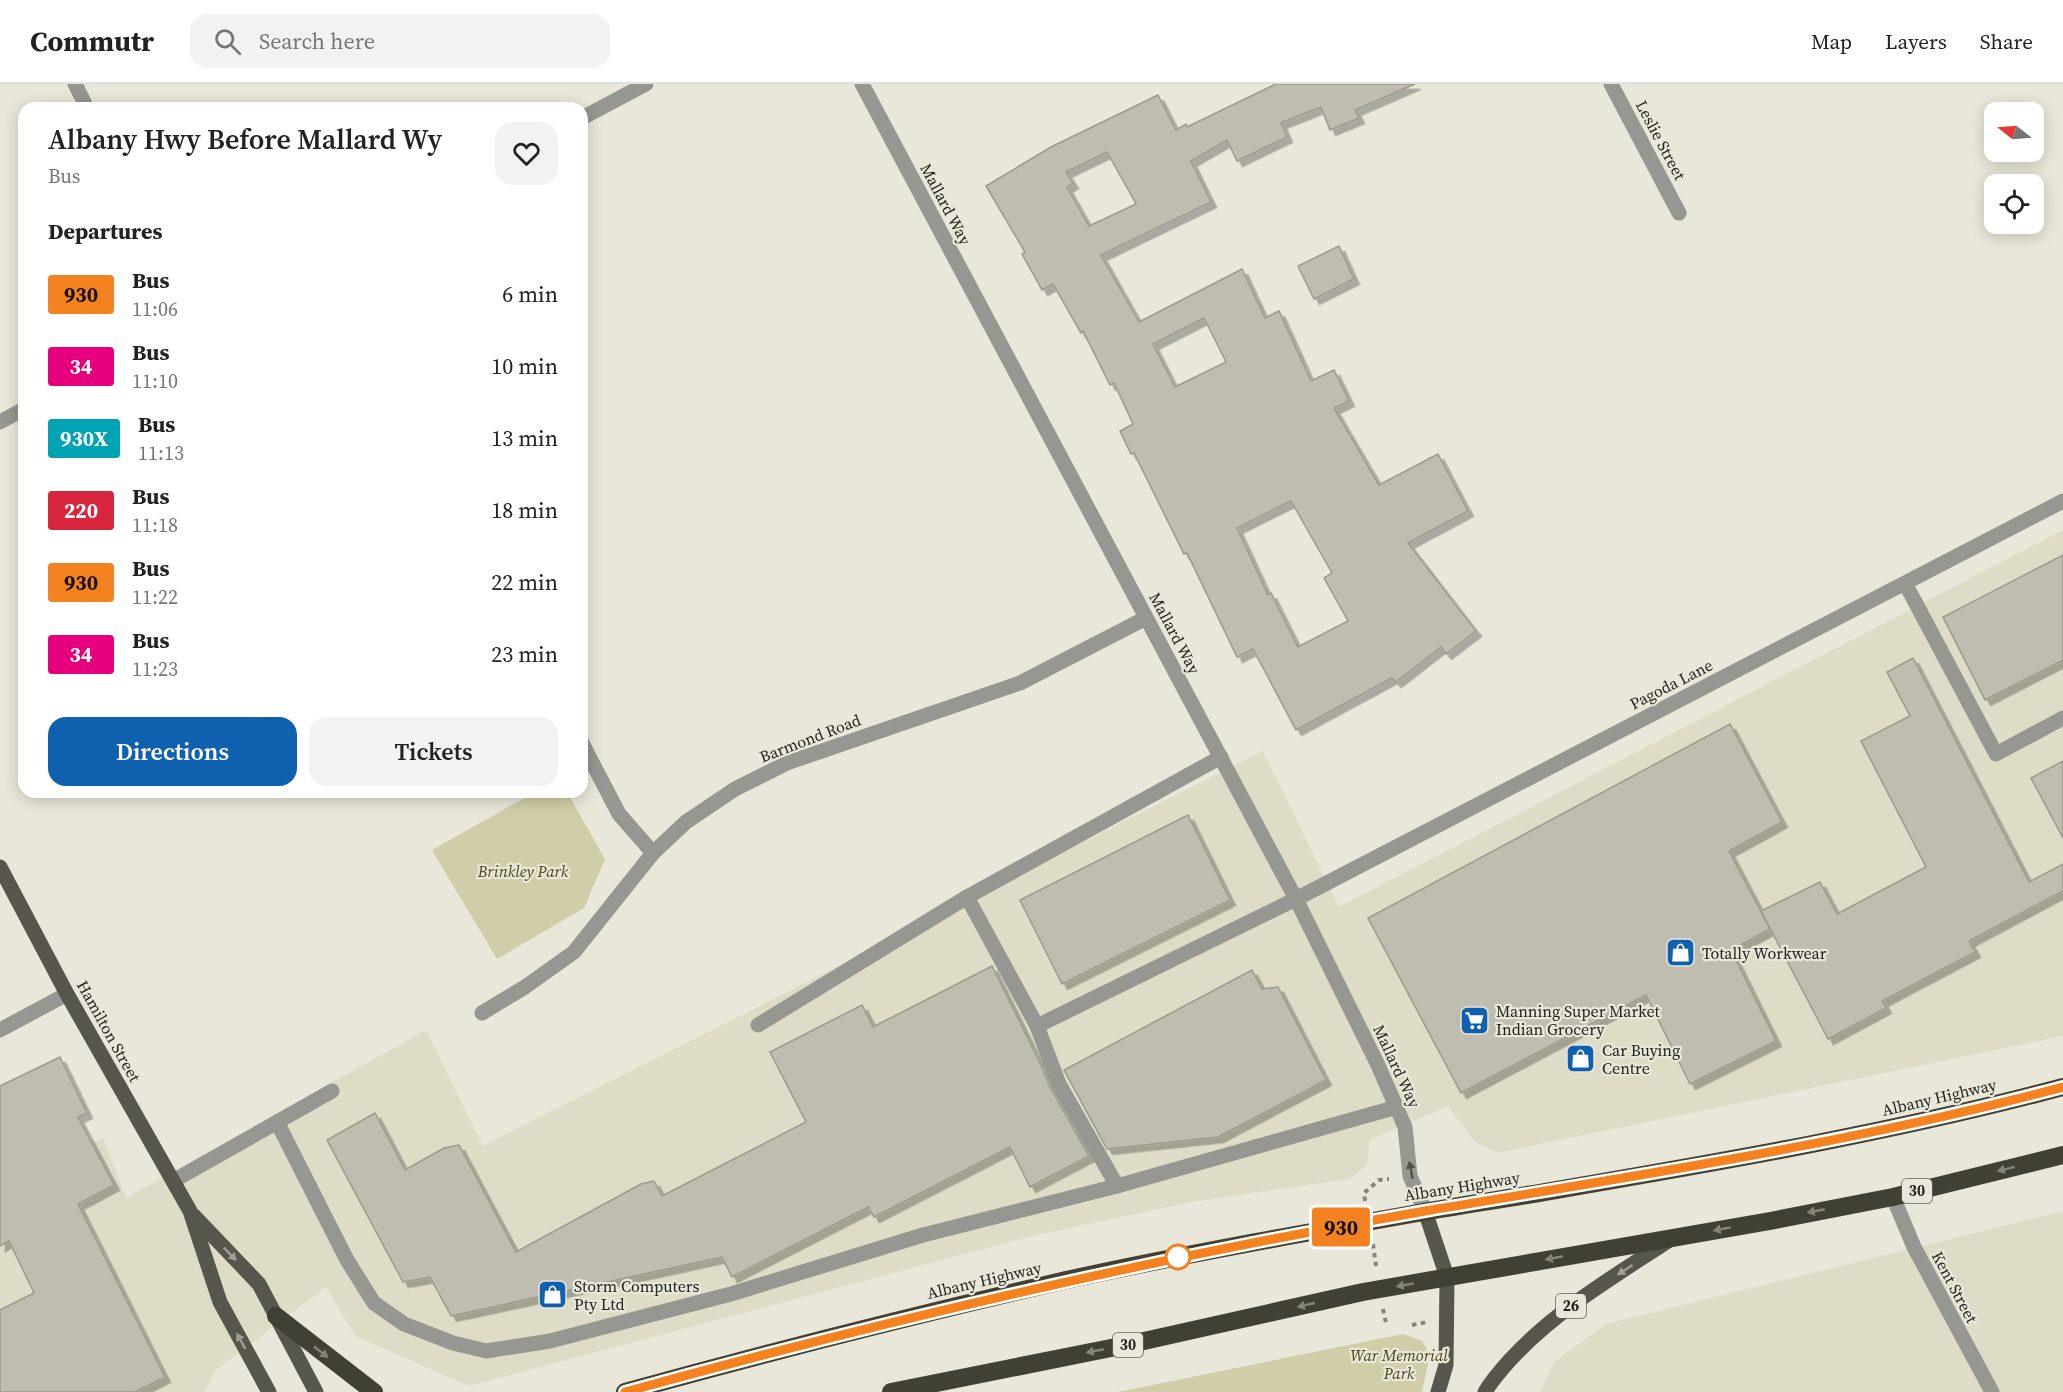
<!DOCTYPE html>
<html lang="en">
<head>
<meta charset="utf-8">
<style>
	body { margin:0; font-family:"Source Serif 4",serif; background:#f2f2f2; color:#222; height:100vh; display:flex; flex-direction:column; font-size:22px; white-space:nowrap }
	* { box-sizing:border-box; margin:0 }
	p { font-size:20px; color:#767676 }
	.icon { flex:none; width:33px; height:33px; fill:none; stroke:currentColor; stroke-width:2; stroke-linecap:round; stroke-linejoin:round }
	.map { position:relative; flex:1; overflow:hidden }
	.details { position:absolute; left:18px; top:18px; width:570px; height:696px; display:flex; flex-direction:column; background:#fff; border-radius:18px; box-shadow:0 3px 15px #0003 }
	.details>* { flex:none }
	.badge { padding:0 12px; border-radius:4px; font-size:21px; line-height:39px }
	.needle { width:39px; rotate:287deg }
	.buttons { position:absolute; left:1984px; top:18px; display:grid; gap:12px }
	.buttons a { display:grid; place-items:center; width:60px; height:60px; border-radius:12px; background:#fff; box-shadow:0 3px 15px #0003; font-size:30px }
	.map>.badge { position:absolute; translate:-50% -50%; box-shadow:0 0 0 3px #fff }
	h2 { padding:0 30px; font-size:22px; line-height:54px }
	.round { display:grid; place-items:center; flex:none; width:63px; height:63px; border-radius:18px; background:#f2f2f2 }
	.head { display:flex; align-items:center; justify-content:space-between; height:102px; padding:0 30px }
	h1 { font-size:28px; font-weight:600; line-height:45px }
	.primary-button { display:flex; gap:12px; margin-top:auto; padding:12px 30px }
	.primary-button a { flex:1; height:69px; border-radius:18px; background:#0f61af; color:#fff; font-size:24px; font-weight:600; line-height:69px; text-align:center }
	.primary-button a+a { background:#f2f2f2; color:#222 }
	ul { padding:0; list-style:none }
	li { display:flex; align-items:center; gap:18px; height:72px; padding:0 30px }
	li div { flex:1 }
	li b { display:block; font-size:22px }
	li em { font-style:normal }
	li .badge { min-width:66px; font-weight:700; text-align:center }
	header { display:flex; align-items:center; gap:36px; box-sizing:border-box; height:84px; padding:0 30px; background:#fff; border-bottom:2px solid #e0e0e0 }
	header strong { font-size:28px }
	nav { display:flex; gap:33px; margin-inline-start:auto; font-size:21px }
	.search { width:420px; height:54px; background:#f2f2f2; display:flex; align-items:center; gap:15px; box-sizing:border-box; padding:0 21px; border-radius:18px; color:#767676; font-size:22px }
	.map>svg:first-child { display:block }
</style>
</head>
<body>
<header>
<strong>Commutr</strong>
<div class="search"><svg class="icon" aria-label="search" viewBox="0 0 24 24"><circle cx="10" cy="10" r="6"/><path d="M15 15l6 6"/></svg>Search here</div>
<nav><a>Map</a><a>Layers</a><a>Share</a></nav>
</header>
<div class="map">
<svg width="2063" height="1308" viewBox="0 0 2063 1308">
	<defs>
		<filter id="shadow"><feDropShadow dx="5.5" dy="5.5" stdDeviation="0" flood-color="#0004"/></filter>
	</defs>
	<rect width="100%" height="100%" fill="#e8e7d9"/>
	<g fill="#dedcc7">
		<path d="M 2063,446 L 2063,952 L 1498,1069 L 1474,1057 L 1448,1022 L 1370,1056 L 1367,1081 L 1350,1095 L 1191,1118 L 1032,1152 L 469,1302 L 355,1252 L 326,1203 L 216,1286 L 205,1308 L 0,1308 L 0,1106 L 103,1054 L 126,1114 L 426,946 L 483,1062 L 1263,667 L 1339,823 Z"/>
		<path d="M 2063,1127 L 2063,1308 L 1540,1308 L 1554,1278 L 1606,1240 Z"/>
	</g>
	<g fill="#d0cda8">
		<path d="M 535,708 L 567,708 L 605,775 L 584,824 L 497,875 L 432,766 Z"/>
		<path d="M 1403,1250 L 1422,1257 L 1430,1270 L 1422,1308 L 1118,1308 Z"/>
	</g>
	<g fill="#bebdb0" stroke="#9b9a8d" stroke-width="1.5" fill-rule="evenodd" filter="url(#shadow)">
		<path d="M 1276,0 L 1415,0 L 1355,26 L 1359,34 L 1330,46 L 1321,23 L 1281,39 L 1287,53 L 1237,77 L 1227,56 L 1191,77 L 1211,118 L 1101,171 L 1139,238 L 1242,185 L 1265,234 L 1279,227 L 1311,297 L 1334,286 L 1349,317 L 1334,324 L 1379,401 L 1438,370 L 1468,427 L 1408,459 L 1476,547 L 1446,570 L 1441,563 L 1396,598 L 1392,594 L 1296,646 L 1253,565 L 1237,573 L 1187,469 L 1184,470 L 1134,369 L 1131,370 L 1120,347 L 1133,340 L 1114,299 L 1110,301 L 1083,247 L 1081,249 L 1053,200 L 1042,206 L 1022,170 L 1025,168 L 986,102 L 1051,63 L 1158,11 L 1176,46 L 1186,40 L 1187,43 ZM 1107,68 L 1136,120 L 1089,142 L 1067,103 L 1073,99 L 1066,88 ZM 1204,234 L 1226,278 L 1175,303 L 1153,260 ZM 1291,417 L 1332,489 L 1324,494 L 1348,537 L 1298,563 L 1271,509 L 1268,511 L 1237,444 Z"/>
		<path d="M 1339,162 L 1354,195 L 1314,215 L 1298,182 Z"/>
		<path d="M 2063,471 L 2063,576 L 1985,616 L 1943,533 Z"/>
		<path d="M 1913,574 L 2029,798 L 2063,780 L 2063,807 L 1969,857 L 1975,868 L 1882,917 L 1886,924 L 1828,955 L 1761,827 L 1820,798 L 1837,830 L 1926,783 L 1861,657 L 1910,632 L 1887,588 Z"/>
		<path d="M 1730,640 L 1782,738 L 1729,767 L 1770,845 L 1731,866 L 1776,957 L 1690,1000 L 1646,911 L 1461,1009 L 1368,834 Z"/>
		<path d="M 2063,677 L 2063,754 L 2031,694 Z"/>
		<path d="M 1188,731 L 1230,816 L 1062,900 L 1020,816 Z"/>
		<path d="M 992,882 L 1040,979 L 1051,1005 L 1089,1072 L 1030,1103 L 1010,1063 L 874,1133 L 868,1123 L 732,1193 L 722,1173 L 451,1232 L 430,1193 L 403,1198 L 327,1056 L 375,1029 L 405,1086 L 444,1064 L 459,1061 L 516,1168 L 641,1100 L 654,1097 L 662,1112 L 806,1038 L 770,968 L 862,921 L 873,943 Z"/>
		<path d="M 1252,886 L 1262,905 L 1278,903 L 1326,996 L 1218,1053 L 1107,1065 L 1064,986 Z"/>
		<path d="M 60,973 L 87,1029 L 78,1033 L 114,1101 L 78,1120 L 165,1293 L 135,1308 L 0,1308 L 0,1226 L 34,1209 L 9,1157 L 0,1162 L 0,1002 Z"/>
	</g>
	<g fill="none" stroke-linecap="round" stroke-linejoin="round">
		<g stroke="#86857c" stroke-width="4" stroke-dasharray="4.5 4.5" stroke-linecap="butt">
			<path d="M 1365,1117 L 1364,1109 L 1379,1096 L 1389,1095"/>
			<path d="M 1373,1160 L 1376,1182"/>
			<path d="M 1383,1225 L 1386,1239"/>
			<path d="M 1412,1241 L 1427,1238"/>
		</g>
		<g stroke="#979791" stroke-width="15">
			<path d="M 75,0 L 87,24"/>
			<path d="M 862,0 L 1296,815 L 1377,979 L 1405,1043 L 1410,1092 L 1425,1127"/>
			<path d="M 1611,0 L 1679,129"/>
			<path d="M 582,34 L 646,0"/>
			<path d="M 0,338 L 24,325"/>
			<path d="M 1905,499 L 1996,670 L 2063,634"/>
			<path d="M 582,659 L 619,730 L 653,769"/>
			<path d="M 967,813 L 1037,942 L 1059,1000 L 1117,1102"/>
			<path d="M 482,929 L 525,903 L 574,868 L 653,769 L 686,738 L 735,705 L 787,679 L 1020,599 L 1146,534"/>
			<path d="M 758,941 L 967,813 L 1221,673"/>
			<path d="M 1037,942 L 1296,815 L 2063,417"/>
			<path d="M 0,946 L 67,910"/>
			<path d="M 277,1038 L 347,1176 L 374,1219 L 404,1240 L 453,1259 L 486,1267 L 550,1257 L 731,1210 L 923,1151 L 1117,1102 L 1397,1023"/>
			<path d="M 173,1097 L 332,1007"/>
			<path d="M 1893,1113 L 1914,1163 L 1992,1308"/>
		</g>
		<g stroke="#57564d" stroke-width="15">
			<path d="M 0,783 L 67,910 L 190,1127 L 220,1218 L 269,1308"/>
			<path d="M 1425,1127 L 1447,1193 L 1446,1281 L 1438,1308"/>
			<path d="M 194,1132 L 259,1200 L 316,1308"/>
			<path d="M 1485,1308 C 1492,1296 1501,1286 1510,1276 C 1556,1226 1615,1192 1671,1155"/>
		</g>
		<g stroke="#414035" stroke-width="18">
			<path d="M 276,1232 L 374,1308"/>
			<path d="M 625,1308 C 770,1268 916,1231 1062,1197 C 1180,1171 1299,1150 1418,1129 C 1454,1122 1491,1117 1527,1111 C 1707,1080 1887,1050 2063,1003"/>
			<path d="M 891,1308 L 1126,1261 L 1363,1208 L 1770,1137 L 1893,1113 L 2063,1071"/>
		</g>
	</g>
	<defs><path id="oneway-solid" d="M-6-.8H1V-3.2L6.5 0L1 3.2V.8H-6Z" transform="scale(1.5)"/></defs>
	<g fill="#848377">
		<use href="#oneway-solid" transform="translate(2006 1085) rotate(166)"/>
		<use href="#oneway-solid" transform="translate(1816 1127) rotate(169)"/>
		<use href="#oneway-solid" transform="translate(1722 1145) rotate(170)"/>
		<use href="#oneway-solid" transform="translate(1554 1174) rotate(170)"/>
		<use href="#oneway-solid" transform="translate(1405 1201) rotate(170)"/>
		<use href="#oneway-solid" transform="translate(1306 1221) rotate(167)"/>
		<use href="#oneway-solid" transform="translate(1095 1267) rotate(169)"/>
		<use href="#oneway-solid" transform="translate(321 1268) rotate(38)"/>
	</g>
	<use fill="#52524d" href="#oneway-solid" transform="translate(1411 1086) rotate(-100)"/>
	<g fill="#a09e93">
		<use href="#oneway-solid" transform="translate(230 1170) rotate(46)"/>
		<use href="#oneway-solid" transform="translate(1625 1186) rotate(147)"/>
		<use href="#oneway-solid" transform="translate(241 1257) rotate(-119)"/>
	</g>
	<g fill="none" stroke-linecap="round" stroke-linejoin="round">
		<defs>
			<path id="line" d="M 625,1308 C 889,1235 1155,1174 1425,1127 C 1639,1091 1853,1059 2063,1003"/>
		</defs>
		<use href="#line" stroke="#fff" stroke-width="14"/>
		<use href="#line" stroke="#f58220" stroke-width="9"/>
	</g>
	<defs>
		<symbol id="shop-square" viewBox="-11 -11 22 22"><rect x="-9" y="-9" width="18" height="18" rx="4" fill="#0f61af" stroke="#e8e7d9"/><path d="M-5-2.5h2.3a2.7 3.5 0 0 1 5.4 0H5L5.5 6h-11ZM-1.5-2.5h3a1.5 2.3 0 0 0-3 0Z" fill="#fff"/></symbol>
		<symbol id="supermarket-square" viewBox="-11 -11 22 22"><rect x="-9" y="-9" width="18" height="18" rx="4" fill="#0f61af" stroke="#e8e7d9"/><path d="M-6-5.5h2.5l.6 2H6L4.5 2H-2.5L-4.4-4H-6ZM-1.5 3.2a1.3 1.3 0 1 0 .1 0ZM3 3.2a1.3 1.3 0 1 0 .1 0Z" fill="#fff"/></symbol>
	</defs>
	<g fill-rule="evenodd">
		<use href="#shop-square" x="1664" y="852" width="33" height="33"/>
		<use href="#supermarket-square" x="1458" y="920" width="33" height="33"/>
		<use href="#shop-square" x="1564" y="958" width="33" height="33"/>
		<use href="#shop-square" x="536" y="1194" width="33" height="33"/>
	</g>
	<circle fill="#fff" stroke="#f58220" stroke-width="3" cx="1178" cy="1173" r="12"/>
	<g text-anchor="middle" stroke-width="4.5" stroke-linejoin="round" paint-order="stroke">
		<g fill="#e8e7d9" stroke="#5f5e57" stroke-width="1.5">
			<rect x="1902" y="1095" width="30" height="24" rx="4.5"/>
			<rect x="1556" y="1210" width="30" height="24" rx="4.5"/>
			<rect x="1113" y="1249" width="30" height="24" rx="4.5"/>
		</g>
		<g font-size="15" font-weight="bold" fill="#24241f">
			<text x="1917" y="1112">30</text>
			<text x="1571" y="1227">26</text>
			<text x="1128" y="1266">30</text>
		</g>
		<g font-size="16" fill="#24241f" stroke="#e8e7d9">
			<text transform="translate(1661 56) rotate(62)" y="6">Leslie Street</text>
			<text transform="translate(946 120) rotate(62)" y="6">Mallard Way</text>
			<text transform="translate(1175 549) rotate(62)" y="6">Mallard Way</text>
			<text transform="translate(1671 600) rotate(-27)" y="6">Pagoda Lane</text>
			<text transform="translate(810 654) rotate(-21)" y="6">Barmond Road</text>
			<text transform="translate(109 947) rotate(61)" y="6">Hamilton Street</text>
			<text transform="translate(1397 982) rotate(65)" y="6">Mallard Way</text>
			<text transform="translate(1939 1013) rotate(-13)" y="6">Albany Highway</text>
			<text transform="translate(1462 1102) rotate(-9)" y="6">Albany Highway</text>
			<text transform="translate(984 1196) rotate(-13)" y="6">Albany Highway</text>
			<text transform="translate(1955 1203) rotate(62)" y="6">Kent Street</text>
		</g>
		<g font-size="16" font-style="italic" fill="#4c4616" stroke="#e8e7d9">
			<text x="523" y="793">Brinkley Park</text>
			<text x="1399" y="1277">War Memorial<tspan x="1399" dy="18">Park</tspan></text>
		</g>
		<g font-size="16" fill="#24241f" stroke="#e8e7d9" text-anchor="start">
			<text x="1702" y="875">Totally Workwear</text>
			<text x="1496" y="933">Manning Super Market<tspan x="1496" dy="18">Indian Grocery</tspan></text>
			<text x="1602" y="972">Car Buying<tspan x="1602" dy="18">Centre</tspan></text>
			<text x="574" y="1208">Storm Computers<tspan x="574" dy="18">Pty Ltd</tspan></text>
		</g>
	</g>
</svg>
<div class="buttons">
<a><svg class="needle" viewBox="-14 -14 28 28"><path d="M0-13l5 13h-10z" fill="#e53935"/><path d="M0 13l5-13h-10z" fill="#767676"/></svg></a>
<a><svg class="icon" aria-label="locate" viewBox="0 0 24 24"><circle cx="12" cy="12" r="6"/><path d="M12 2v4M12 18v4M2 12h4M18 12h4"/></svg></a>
</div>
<b class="badge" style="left:1341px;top:1143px;background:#f58220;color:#111">930</b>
<section class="details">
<div class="head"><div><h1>Albany Hwy Before Mallard Wy</h1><p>Bus</p></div><a class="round"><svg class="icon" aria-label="heart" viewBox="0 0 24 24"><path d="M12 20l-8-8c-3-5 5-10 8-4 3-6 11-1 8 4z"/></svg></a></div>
<h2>Departures</h2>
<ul>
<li><span class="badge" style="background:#f58220;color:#111">930</span><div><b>Bus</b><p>11:06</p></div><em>6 min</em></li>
<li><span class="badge" style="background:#e6007e;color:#fff">34</span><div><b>Bus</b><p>11:10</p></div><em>10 min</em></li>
<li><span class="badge" style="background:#00a3b4;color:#fff">930X</span><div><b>Bus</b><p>11:13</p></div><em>13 min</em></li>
<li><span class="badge" style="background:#d7263d;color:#fff">220</span><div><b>Bus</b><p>11:18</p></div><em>18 min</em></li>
<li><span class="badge" style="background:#f58220;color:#111">930</span><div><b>Bus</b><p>11:22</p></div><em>22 min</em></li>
<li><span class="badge" style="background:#e6007e;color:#fff">34</span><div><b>Bus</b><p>11:23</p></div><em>23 min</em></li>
</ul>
<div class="primary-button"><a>Directions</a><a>Tickets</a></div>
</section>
</div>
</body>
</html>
